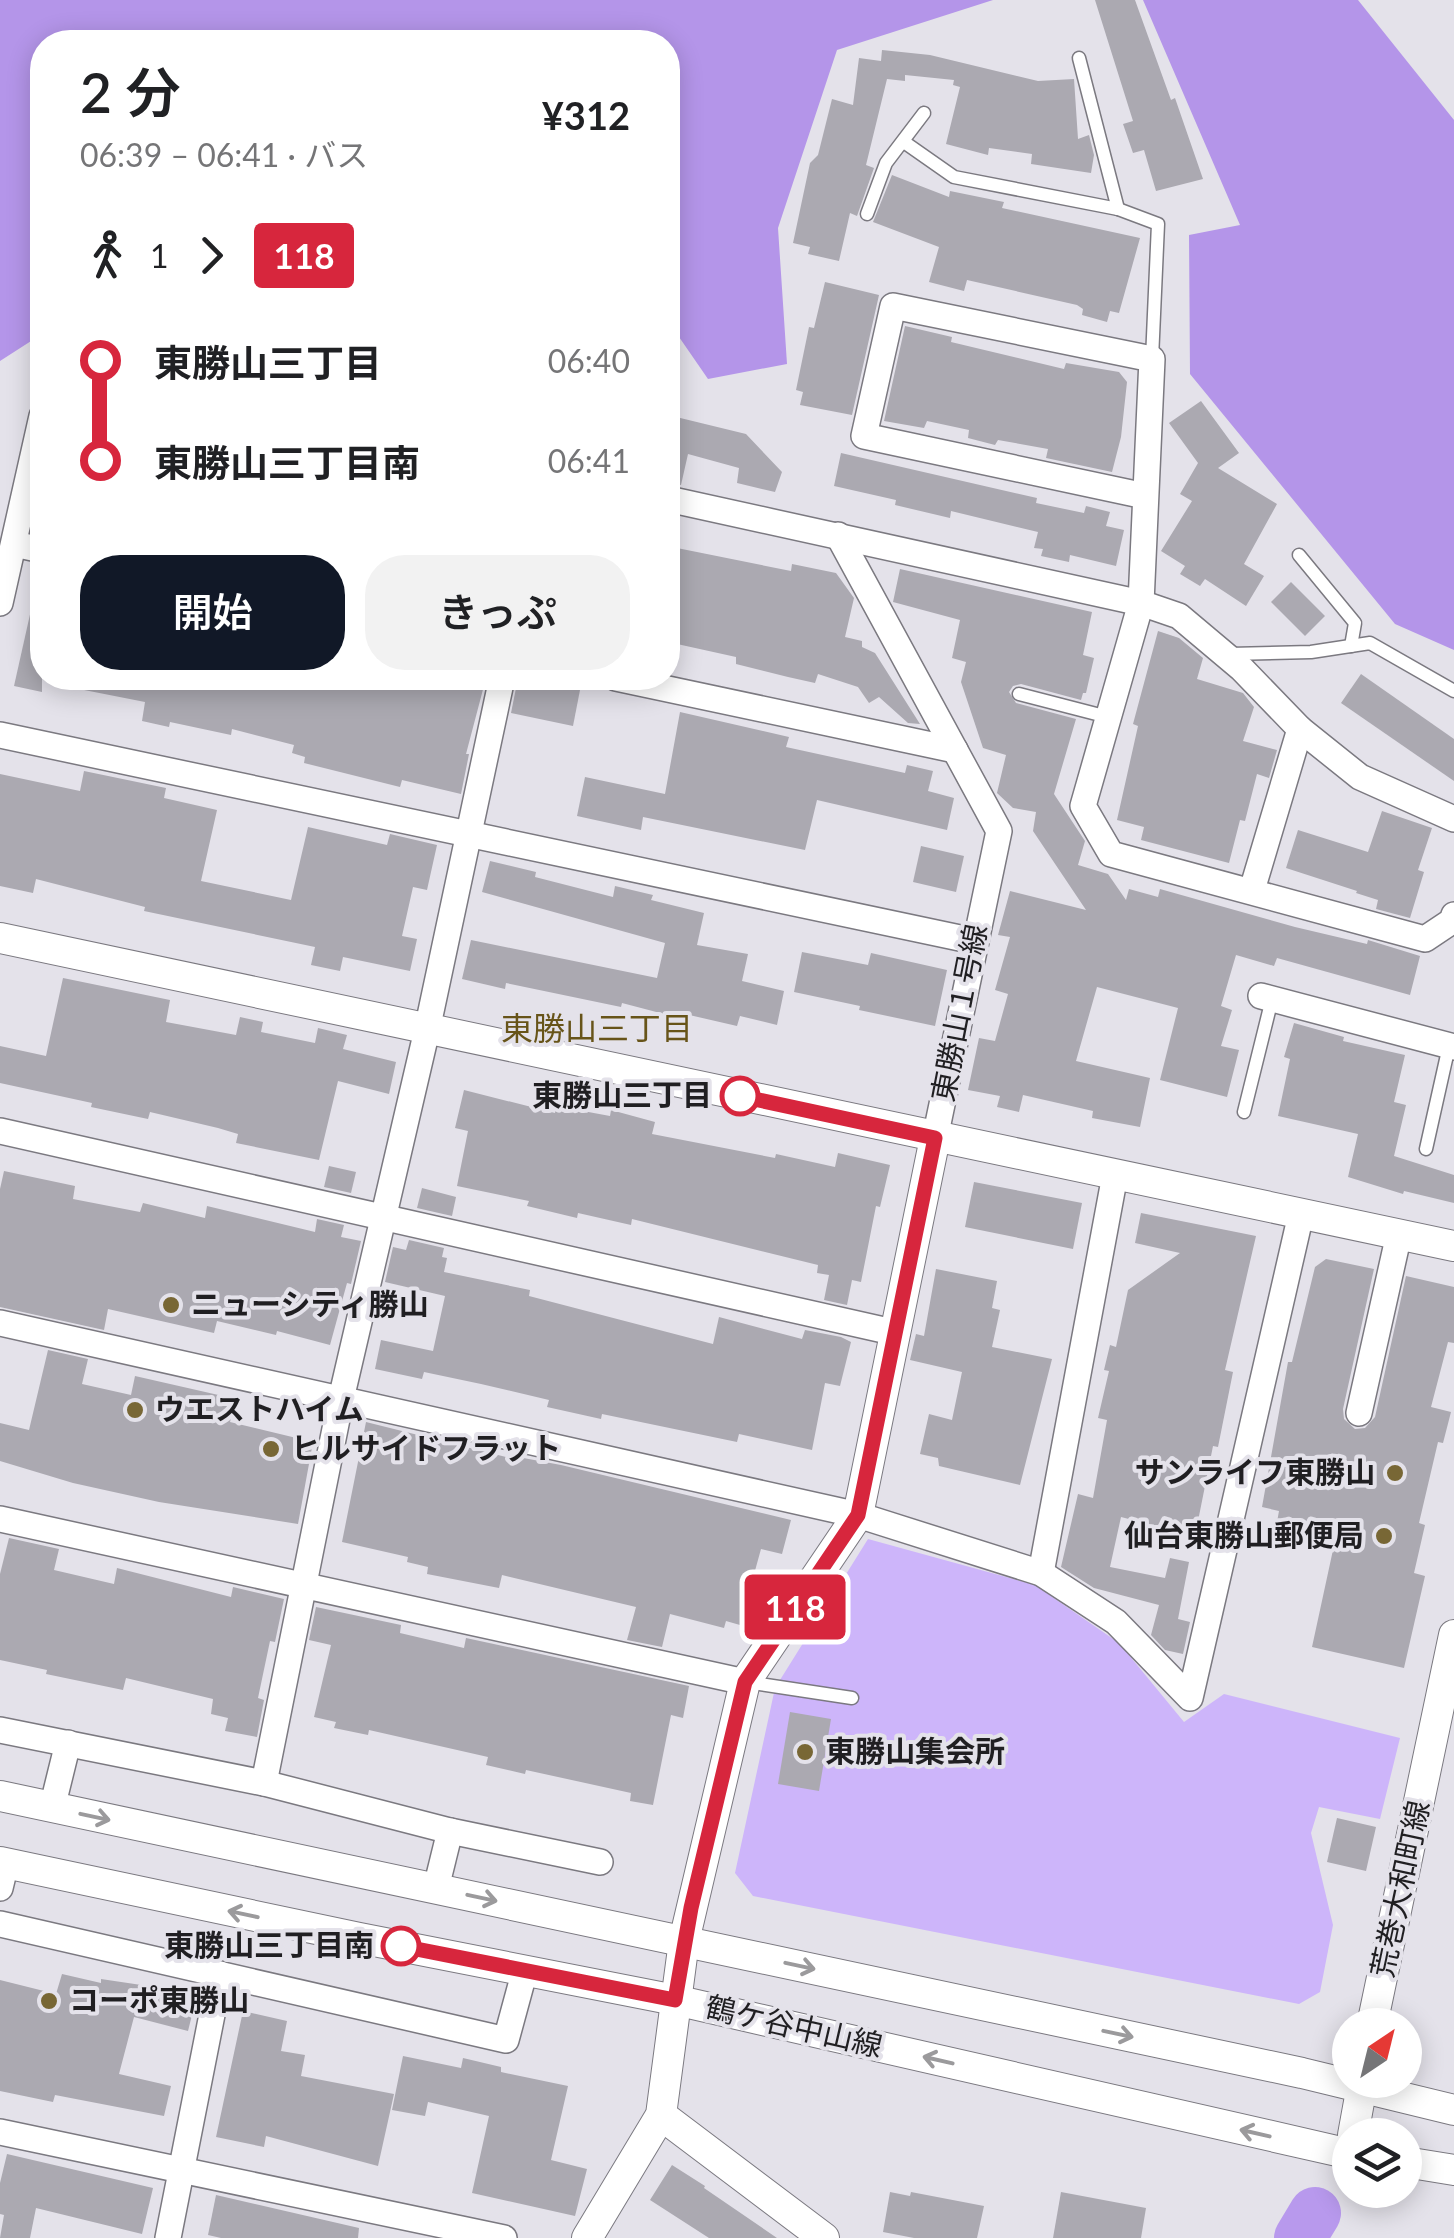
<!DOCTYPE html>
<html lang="ja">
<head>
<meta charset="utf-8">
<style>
	body { margin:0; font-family:Lato,"Noto Sans JP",sans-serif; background:#f2f2f2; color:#202124; height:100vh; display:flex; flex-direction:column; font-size:38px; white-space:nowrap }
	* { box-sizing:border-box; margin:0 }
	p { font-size:32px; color:#757577 }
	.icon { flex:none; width:55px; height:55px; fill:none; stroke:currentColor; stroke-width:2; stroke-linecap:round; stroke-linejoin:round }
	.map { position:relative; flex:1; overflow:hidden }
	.drawer { position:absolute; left:30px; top:30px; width:650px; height:660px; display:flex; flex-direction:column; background:#fff; border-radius:40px; box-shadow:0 5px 25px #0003 }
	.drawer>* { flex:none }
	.badge { padding:0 20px; border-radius:8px; font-size:35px; line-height:65px }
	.needle { width:65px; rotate:35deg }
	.tools { position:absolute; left:1332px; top:2008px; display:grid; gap:20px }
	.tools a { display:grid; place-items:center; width:90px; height:90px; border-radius:50%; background:#fff; box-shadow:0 5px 25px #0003; font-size:50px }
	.map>.badge { position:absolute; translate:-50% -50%; box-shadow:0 0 0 5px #fff }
	.legs { display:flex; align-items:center; gap:15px; height:110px; padding:0 50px; font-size:32px }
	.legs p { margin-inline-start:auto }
	.headline { display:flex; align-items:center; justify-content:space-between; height:170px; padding:0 50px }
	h1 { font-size:55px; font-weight:600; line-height:75px }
	.action { display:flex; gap:20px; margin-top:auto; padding:20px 50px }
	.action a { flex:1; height:115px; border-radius:40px; background:#111827; color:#fff; font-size:40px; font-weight:600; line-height:115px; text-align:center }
	.action a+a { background:#f2f2f2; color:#202124 }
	ul { padding:0 50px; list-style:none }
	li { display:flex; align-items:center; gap:35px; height:100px; font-size:38px }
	li i { display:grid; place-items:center; width:15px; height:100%; margin:0 12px; background:currentColor }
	li i::after { content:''; width:25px; height:25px; margin:-12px; border:8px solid; border-radius:50%; background:#fff }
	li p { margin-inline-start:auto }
	li:first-child i { background:linear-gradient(#0000 50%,currentColor 0) }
	li:last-child i { background:linear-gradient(currentColor 50%,#0000 0) }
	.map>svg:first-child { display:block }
</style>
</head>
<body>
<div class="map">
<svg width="1454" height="2238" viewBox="0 0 1454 2238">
	<rect width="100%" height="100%" fill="#e4e2ea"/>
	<path fill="#cdb5fa" d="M 868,1539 L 1035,1585 L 1119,1643 L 1184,1722 L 1224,1694 L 1400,1738 L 1380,1819 L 1319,1807 L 1311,1833 L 1333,1925 L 1320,1992 L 1299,2004 L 753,1896 L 735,1873 L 775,1688 Z"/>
	<g fill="#b495e9">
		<path d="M 0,0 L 993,0 L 837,50 L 778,228 L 787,364 L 708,379 L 668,321 L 668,42 L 42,42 L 42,334 L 0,361 Z"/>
		<path d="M 1143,0 L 1358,0 L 1454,120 L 1454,650 L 1395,624 L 1190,374 L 1189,235 L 1240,225 Z"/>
	</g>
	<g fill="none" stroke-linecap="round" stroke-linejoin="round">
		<path stroke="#b899ed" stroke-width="52" d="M 1300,2238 L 1315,2213"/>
	</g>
	<g fill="#aba9b1">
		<path d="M 1095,0 L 1135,0 L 1171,100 L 1175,98 L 1203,179 L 1156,191 L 1144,150 L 1133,153 L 1123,124 L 1133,121 Z"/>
		<path d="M 882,50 L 930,55 L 1038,81 L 1074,79 L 1078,139 L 1089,135 L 1094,155 L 1091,173 L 1031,164 L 1032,154 L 989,148 L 988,155 L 946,144 L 960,87 L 953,85 L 954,80 L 905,75 L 905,81 L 887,79 L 866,165 L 874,168 L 857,216 L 850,213 L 839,261 L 808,254 L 810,247 L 793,243 L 810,163 L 818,155 L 832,99 L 853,105 L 859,58 L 881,61 Z"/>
		<path d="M 892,175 L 949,197 L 950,191 L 1004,202 L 1002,208 L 1140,238 L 1119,313 L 1110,311 L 1107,322 L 1082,315 L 1083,309 L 1077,305 L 967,280 L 964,291 L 929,282 L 939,247 L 873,222 Z"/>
		<path d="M 825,282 L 879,295 L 852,415 L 800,405 L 803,392 L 796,390 L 809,327 L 814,328 Z"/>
		<path d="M 905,326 L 952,337 L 951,342 L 1064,369 L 1066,363 L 1119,372 L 1127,382 L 1121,437 L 1112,472 L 1046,458 L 1048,449 L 998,440 L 995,445 L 968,438 L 969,430 L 927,421 L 924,428 L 884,421 Z"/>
		<path d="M 1201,401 L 1239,453 L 1218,468 L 1277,504 L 1244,564 L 1264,576 L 1246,606 L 1205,579 L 1200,586 L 1180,574 L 1185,566 L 1161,551 L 1192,501 L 1180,494 L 1198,463 L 1169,423 Z"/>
		<path d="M 668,415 L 746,434 L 782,472 L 775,492 L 737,483 L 739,468 L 688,454 L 681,485 L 668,483 Z"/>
		<path d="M 841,453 L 1037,498 L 1036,503 L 1084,513 L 1086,506 L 1110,512 L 1106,526 L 1124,530 L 1116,566 L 1070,555 L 1069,562 L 1041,556 L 1043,549 L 1034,548 L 1038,532 L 951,511 L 950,518 L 895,505 L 896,500 L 834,486 Z"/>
		<path d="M 672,547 L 791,571 L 792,564 L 836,573 L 854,598 L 845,637 L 862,641 L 862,647 L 875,653 L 920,724 L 908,723 L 879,697 L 869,703 L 858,687 L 818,674 L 815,683 L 788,677 L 736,664 L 736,657 L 668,642 L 668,566 Z"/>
		<path d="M 900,569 L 1092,612 L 1083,655 L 1094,658 L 1086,693 L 1083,693 L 1081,700 L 1021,684 L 1013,686 L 1009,692 L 1016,703 L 1076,719 L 1054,794 L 1085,841 L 1078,865 L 1108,874 L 1126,900 L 1129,889 L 1158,897 L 1160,889 L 1295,927 L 1367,944 L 1368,940 L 1420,956 L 1410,995 L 1277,958 L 1274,966 L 1236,955 L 1221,1006 L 1232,1010 L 1221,1046 L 1239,1050 L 1227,1097 L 1160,1080 L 1178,1008 L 1097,987 L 1076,1061 L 1150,1078 L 1140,1127 L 1092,1118 L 1093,1111 L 1023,1095 L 1019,1112 L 997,1107 L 1000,1096 L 968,1090 L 979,1038 L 995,1041 L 1008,994 L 995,990 L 1010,937 L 998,935 L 1010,891 L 1086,910 L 1033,831 L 1036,812 L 1013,808 L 997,793 L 1006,755 L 983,748 L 961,682 L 966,662 L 952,658 L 960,620 L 893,602 Z"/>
		<path d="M 1291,582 L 1325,616 L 1305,636 L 1271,602 Z"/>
		<path d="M 33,601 L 42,602 L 42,692 L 14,686 Z"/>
		<path d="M 1158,631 L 1179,638 L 1203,658 L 1197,679 L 1243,693 L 1254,707 L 1243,741 L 1277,750 L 1269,778 L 1257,774 L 1245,821 L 1240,820 L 1229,863 L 1141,840 L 1144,827 L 1117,820 L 1138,726 L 1133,724 Z"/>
		<path d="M 1361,674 L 1454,739 L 1454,781 L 1341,703 Z"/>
		<path d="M 80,678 L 486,678 L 466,754 L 469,754 L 461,794 L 402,780 L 400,787 L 304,763 L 305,757 L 292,753 L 294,745 L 232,729 L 231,735 L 170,722 L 169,727 L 142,721 L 145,702 L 79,689 Z"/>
		<path d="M 518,678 L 580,690 L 573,726 L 511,713 Z"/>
		<path d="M 680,712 L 789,737 L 786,747 L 905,773 L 907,765 L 933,771 L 928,791 L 954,798 L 947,830 L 817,800 L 805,850 L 643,817 L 641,830 L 577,816 L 585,777 L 665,794 Z"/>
		<path d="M 84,771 L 166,788 L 164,798 L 217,810 L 201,881 L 291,900 L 308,827 L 387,845 L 390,834 L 437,845 L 427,890 L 413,887 L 402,936 L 417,939 L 410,971 L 343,957 L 340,971 L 311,965 L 315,947 L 144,911 L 145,907 L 36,879 L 33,893 L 0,886 L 0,774 L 80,791 Z"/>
		<path d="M 1382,811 L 1432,828 L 1418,870 L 1424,872 L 1410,918 L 1376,909 L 1378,900 L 1356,893 L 1357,891 L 1286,868 L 1298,830 L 1368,852 Z"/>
		<path d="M 921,846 L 964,856 L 956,892 L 913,882 Z"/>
		<path d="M 490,861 L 536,872 L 535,877 L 613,897 L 615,886 L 653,895 L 651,900 L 704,913 L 697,945 L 748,954 L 742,981 L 784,991 L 777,1025 L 740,1016 L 737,1026 L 685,1014 L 683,1019 L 622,1003 L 621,1007 L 506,983 L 505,989 L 462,979 L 471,940 L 657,978 L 665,943 L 482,892 Z"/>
		<path d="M 802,952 L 868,965 L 871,953 L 947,970 L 935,1026 L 859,1010 L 860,1006 L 794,992 Z"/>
		<path d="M 63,978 L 170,1000 L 166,1022 L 236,1035 L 240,1017 L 263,1022 L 261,1032 L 315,1043 L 318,1028 L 347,1035 L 343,1049 L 396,1062 L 389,1094 L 338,1081 L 319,1160 L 236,1143 L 238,1134 L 218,1128 L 150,1112 L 148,1119 L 91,1107 L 92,1103 L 0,1083 L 0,1046 L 46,1056 Z"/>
		<path d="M 1294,1023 L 1344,1037 L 1343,1041 L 1405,1055 L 1394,1102 L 1406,1105 L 1394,1156 L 1454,1175 L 1454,1203 L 1404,1191 L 1403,1194 L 1348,1177 L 1358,1134 L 1278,1116 L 1290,1059 L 1284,1057 Z"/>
		<path d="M 464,1090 L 555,1113 L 556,1106 L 610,1116 L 611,1110 L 655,1122 L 652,1134 L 775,1158 L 776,1154 L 835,1167 L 838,1153 L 890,1165 L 880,1207 L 876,1206 L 861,1282 L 852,1280 L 847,1305 L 824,1300 L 829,1275 L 817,1273 L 818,1265 L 632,1219 L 631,1225 L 578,1213 L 577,1218 L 527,1206 L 529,1201 L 457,1186 L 468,1131 L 455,1128 Z"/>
		<path d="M 329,1166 L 356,1172 L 351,1193 L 324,1187 Z"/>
		<path d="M 4,1171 L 75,1186 L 73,1199 L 140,1212 L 143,1203 L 205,1218 L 207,1206 L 315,1232 L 317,1219 L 344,1225 L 341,1237 L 361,1241 L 351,1284 L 347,1283 L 330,1345 L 277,1331 L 276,1335 L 217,1321 L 214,1333 L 108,1309 L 104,1330 L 0,1307 L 0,1189 Z"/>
		<path d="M 974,1182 L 1082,1203 L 1073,1249 L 965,1227 Z"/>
		<path d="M 422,1188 L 456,1197 L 452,1216 L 417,1208 Z"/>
		<path d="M 1141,1213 L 1256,1236 L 1225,1370 L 1233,1372 L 1218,1447 L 1213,1446 L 1195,1536 L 1121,1517 L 1110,1567 L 1165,1578 L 1170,1558 L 1189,1562 L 1178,1619 L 1190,1622 L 1183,1654 L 1165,1650 L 1151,1635 L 1159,1605 L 1094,1588 L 1061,1567 L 1078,1494 L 1093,1498 L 1107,1420 L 1098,1418 L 1109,1371 L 1104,1370 L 1110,1345 L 1116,1347 L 1128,1290 L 1180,1253 L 1135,1243 Z"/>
		<path d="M 409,1240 L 444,1248 L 442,1257 L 447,1258 L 444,1272 L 530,1290 L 529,1296 L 713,1344 L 719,1317 L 802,1339 L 805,1330 L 841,1337 L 851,1342 L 840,1386 L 825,1383 L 812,1450 L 739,1434 L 737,1442 L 602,1414 L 601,1419 L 547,1407 L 549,1400 L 481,1384 L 424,1372 L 422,1379 L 375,1369 L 381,1340 L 433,1351 L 445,1296 L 385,1282 L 393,1247 L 406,1250 Z"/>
		<path d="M 1326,1259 L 1374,1269 L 1343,1409 L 1344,1419 L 1355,1429 L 1365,1428 L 1375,1417 L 1406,1276 L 1454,1287 L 1454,1343 L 1448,1342 L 1431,1407 L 1451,1412 L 1443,1443 L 1438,1442 L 1419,1523 L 1425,1525 L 1414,1573 L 1425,1576 L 1404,1668 L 1312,1647 L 1336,1536 L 1277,1522 L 1279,1511 L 1262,1507 L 1288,1362 L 1292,1362 L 1315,1267 Z"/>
		<path d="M 936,1269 L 997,1281 L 992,1308 L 1000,1310 L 992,1347 L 1052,1359 L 1020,1485 L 939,1466 L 938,1458 L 920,1454 L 929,1414 L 952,1420 L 962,1372 L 910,1360 L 916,1334 L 924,1336 Z"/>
		<path d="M 48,1350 L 88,1359 L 82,1384 L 131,1395 L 135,1376 L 236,1399 L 230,1422 L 313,1442 L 298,1524 L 159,1502 L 73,1483 L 0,1461 L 0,1423 L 29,1430 Z"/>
		<path d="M 366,1422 L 518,1460 L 518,1457 L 561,1465 L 791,1520 L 782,1554 L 761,1549 L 740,1625 L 726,1621 L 724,1628 L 670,1614 L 662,1647 L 627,1640 L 636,1607 L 502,1575 L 499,1588 L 427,1574 L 428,1567 L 407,1562 L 408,1557 L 342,1542 Z"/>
		<path d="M 9,1538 L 59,1549 L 54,1570 L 114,1584 L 117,1568 L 231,1597 L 233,1587 L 284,1599 L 275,1642 L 270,1641 L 258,1698 L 264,1700 L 257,1737 L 225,1731 L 228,1718 L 211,1714 L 213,1699 L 126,1678 L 123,1690 L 46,1674 L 47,1670 L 0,1660 L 0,1574 Z"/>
		<path d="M 316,1607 L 401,1625 L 400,1633 L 464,1648 L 466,1638 L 689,1686 L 683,1718 L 671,1715 L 653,1805 L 630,1801 L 631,1793 L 526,1770 L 525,1774 L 486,1765 L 488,1757 L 369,1730 L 368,1735 L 334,1728 L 336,1722 L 314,1717 L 331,1645 L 309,1640 Z"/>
		<path d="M 790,1712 L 831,1719 L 819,1791 L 778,1784 Z"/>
		<path d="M 1337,1818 L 1376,1827 L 1366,1871 L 1327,1862 Z"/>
		<path d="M 62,1974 L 101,1983 L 101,1979 L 148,1986 L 196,1999 L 188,2031 L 134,2017 L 119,2074 L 171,2086 L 164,2116 L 55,2095 L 53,2102 L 0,2091 L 0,1980 L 56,1994 Z"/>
		<path d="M 243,2011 L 287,2021 L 281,2051 L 305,2055 L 301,2076 L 394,2094 L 378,2166 L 266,2136 L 264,2147 L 216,2137 Z"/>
		<path d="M 403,2056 L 461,2068 L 463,2058 L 501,2067 L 501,2072 L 568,2086 L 551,2160 L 587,2169 L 575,2216 L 472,2193 L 489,2116 L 428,2102 L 425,2116 L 392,2110 Z"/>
		<path d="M 7,2154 L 153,2188 L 142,2234 L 36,2208 L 30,2238 L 0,2238 L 4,2215 L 0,2214 L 0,2183 Z"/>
		<path d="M 672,2165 L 705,2186 L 704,2188 L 777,2238 L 709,2238 L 650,2200 Z"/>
		<path d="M 890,2192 L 910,2196 L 911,2192 L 984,2206 L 977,2238 L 914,2238 L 883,2232 Z"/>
		<path d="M 1061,2192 L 1146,2208 L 1141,2238 L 1053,2238 Z"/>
		<path d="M 216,2195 L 359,2228 L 358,2238 L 221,2238 L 208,2235 Z"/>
	</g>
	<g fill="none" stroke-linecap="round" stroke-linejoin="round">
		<defs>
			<g id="service">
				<path d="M 1079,58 L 1118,209"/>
				<path d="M 904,142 L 954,177 L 1118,209 L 1158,224 L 1152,359"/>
				<path d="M 867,214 L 886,163 L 924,113"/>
				<path d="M 1299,555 L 1355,623 L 1351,646"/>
				<path d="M 1230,654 L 1311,652 L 1370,643 L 1454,691"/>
				<path d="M 1019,694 L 1108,717"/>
				<path d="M 1244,1112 L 1272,999"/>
				<path d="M 1426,1149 L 1449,1046"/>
				<path d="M 746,1682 L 852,1698"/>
			</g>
			<g id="minor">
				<path d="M 1145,496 L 864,436 L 893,306 L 1152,359 L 1141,603 L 1083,806 L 1111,854 L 1425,939 L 1452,921 L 1454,915"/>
				<path d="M 668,499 L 1141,603 L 1179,616 L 1242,669 L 1300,729 L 1360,777 L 1454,819"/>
				<path d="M 838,535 L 999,831 L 935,1138"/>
				<path d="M 14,544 L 42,550"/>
				<path d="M 0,603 L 42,416"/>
				<path d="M 616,678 L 955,750"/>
				<path d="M 0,735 L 974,941"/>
				<path d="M 1252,890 L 1300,729"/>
				<path d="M 1261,996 L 1454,1047"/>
				<path d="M 0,1131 L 897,1333"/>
				<path d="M 0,1323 L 858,1515 L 1041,1573 L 1116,1622 L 1190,1698 L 1301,1214"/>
				<path d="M 1359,1413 L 1399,1234"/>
				<path d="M 0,1519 L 745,1682"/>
				<path d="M 1041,1573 L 1115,1175"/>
				<path d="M 0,1730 L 264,1783 L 450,1831 L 600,1862"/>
				<path d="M 264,1783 L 341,1399 L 427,1030 L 502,678"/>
				<path d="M 52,1808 L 68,1743"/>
				<path d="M 0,1888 L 6,1863"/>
				<path d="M 436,1888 L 450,1831"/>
				<path d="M 0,1924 L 506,2040 L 525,1970"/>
				<path d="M 0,2132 L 504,2238"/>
				<path d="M 168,2238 L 220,1974"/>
			</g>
			<g id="tertiary">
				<path d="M 0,938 L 1454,1246"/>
				<path d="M 0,1796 L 1302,2073 L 1454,2110"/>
				<path d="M 0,1862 L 359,1938 L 675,2000 L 1350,2154"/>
				<path d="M 1372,2025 L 1454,1635"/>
				<path d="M 661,2115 L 824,2238"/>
				<path d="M 1353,2135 L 1363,2080"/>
				<path d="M 1405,2162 L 1454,2170"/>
				<path d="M 587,2238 L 661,2115 L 684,1941 L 745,1682 L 858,1515 L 935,1138"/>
			</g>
		</defs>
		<use href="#service" stroke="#7b7980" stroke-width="15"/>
		<use href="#minor" stroke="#7b7980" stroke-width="28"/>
		<use href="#tertiary" stroke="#7b7980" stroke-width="32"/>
		<use href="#service" stroke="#fff" stroke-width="12"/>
		<use href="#minor" stroke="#fff" stroke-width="25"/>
		<use href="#tertiary" stroke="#fff" stroke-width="30"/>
	</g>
	<defs><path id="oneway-shaft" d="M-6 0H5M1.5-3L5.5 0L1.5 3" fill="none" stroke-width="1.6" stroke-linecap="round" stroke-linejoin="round" transform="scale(2.5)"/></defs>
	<g stroke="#9b9a9c">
		<use href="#oneway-shaft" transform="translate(95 1817) rotate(12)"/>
		<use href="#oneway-shaft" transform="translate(482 1898) rotate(12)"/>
		<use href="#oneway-shaft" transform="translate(243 1914) rotate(-168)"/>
		<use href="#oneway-shaft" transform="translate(800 1966) rotate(12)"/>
		<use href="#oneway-shaft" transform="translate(1118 2034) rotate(12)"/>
		<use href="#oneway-shaft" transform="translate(938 2060) rotate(-167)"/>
		<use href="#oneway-shaft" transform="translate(1255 2133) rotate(-167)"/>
	</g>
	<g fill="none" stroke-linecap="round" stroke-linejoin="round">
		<defs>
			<path id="line-1" d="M 401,1946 L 675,2000 L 691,1908 L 745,1682 L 858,1515 L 935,1138 L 740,1096"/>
		</defs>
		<use href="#line-1" stroke="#fff" stroke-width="22"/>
		<use href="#line-1" stroke="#d7263d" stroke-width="15"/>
	</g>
	<g fill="#fff" stroke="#d7263d" stroke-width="5">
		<circle cx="740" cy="1096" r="18"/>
		<circle cx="401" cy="1946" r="18"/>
	</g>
	<g fill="#786735" stroke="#e4e2ea" stroke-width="4">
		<circle cx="171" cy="1305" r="10"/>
		<circle cx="135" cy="1410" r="10"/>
		<circle cx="271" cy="1449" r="10"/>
		<circle cx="1395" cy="1473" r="10"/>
		<circle cx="1384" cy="1536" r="10"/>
		<circle cx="805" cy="1752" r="10"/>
		<circle cx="49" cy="2001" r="10"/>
	</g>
	<g text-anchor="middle" stroke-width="8" stroke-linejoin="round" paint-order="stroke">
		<g font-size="30" fill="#201f22" stroke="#e4e2ea">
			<text transform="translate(960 1013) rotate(-79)" y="10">東勝山１号線</text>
			<text transform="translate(1401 1889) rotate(-78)" y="10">荒巻大和町線</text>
			<text transform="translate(794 2027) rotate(13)" y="10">鶴ケ谷中山線</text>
		</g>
		<g font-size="30" font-weight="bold" fill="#201f22" stroke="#e4e2ea" text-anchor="end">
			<text x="712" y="1106">東勝山三丁目</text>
			<text x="374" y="1956">東勝山三丁目南</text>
		</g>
		<g font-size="30" font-weight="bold" fill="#201f22" stroke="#e4e2ea" text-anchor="start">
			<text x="191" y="1315">ニューシティ勝山</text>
			<text x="155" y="1420">ウエストハイム</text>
			<text x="291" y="1459">ヒルサイドフラット</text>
			<text x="1375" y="1483" text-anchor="end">サンライフ東勝山</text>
			<text x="1364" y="1546" text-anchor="end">仙台東勝山郵便局</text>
			<text x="825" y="1762">東勝山集会所</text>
			<text x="69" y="2011">コーポ東勝山</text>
		</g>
		<g font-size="32" fill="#675419" stroke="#e4e2ea">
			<text x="597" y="1040">東勝山三丁目</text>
		</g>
	</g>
</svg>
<div class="tools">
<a><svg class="needle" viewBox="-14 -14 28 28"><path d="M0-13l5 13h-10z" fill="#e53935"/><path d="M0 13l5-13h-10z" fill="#757577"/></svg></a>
<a><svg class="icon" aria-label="layers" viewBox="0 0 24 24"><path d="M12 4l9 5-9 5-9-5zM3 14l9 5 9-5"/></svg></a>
</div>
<b class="badge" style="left:795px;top:1607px;background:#d7263d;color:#fff">118</b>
<section class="drawer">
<div class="headline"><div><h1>2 分</h1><p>06:39 – 06:41 · バス</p></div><b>¥312</b></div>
<div class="legs"><svg class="icon" aria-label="walk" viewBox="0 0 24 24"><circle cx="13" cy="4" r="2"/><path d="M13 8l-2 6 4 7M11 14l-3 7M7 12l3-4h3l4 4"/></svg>1<svg class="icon" aria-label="forward" viewBox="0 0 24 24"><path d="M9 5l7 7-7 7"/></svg><b class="badge" style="background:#d7263d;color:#fff">118</b></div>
<ul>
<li><i style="color:#d7263d"></i><b>東勝山三丁目</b><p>06:40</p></li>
<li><i style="color:#d7263d"></i><b>東勝山三丁目南</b><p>06:41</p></li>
</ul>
<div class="action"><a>開始</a><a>きっぷ</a></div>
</section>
</div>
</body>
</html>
